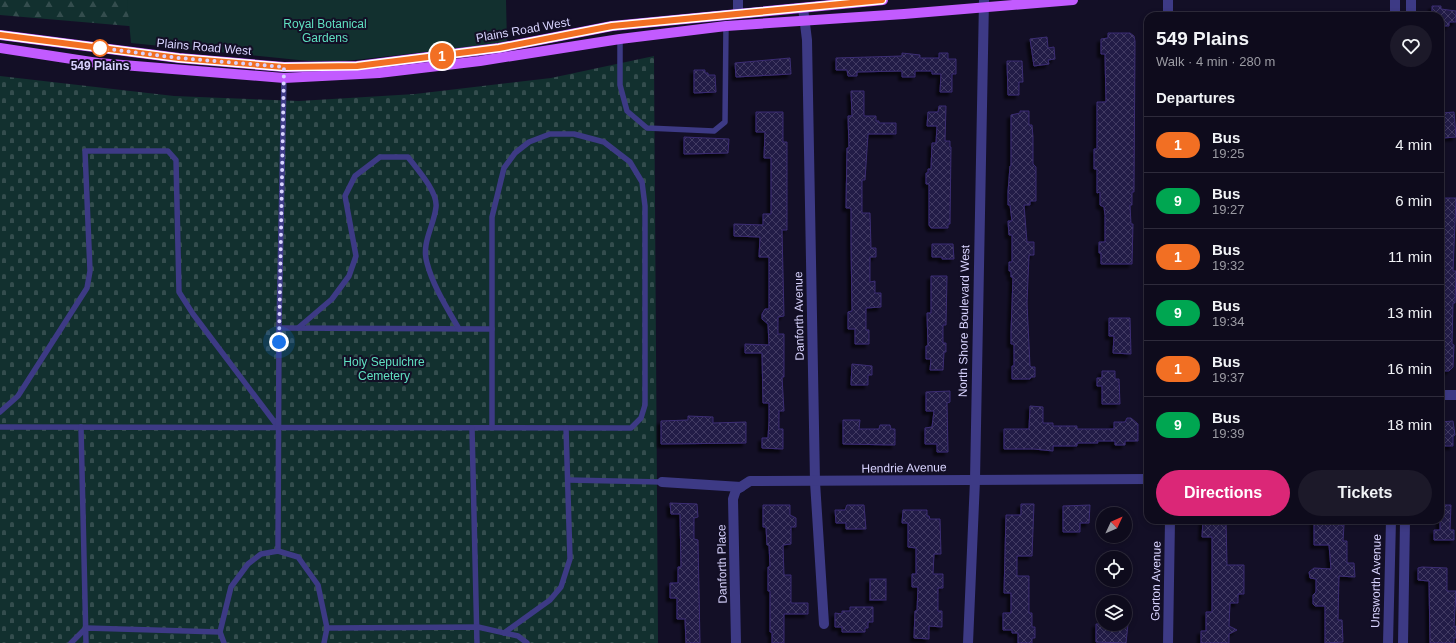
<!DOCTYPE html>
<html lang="en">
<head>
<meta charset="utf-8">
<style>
	body { margin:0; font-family:Arial,sans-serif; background:#1c1929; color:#f1f3f6; height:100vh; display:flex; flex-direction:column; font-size:15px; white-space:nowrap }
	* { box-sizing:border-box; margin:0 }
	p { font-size:13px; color:#9b9ba3 }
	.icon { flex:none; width:22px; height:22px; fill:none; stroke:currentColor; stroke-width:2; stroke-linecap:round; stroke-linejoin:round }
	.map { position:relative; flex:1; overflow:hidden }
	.details { position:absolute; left:1144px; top:12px; width:300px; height:512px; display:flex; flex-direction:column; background:#0e0b1c; border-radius:12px; box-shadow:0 2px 6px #0003,0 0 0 1px #2e2b3b }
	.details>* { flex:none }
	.badge { padding:0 8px; border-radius:13px; font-size:14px; line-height:26px }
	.needle { width:26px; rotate:46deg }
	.fabs { position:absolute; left:1096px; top:507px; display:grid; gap:8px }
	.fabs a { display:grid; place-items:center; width:36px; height:36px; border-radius:50%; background:#0e0b1c; box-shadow:0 2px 6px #0003,0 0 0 1px #2e2b3b; font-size:20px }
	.you { position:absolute; width:20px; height:20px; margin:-10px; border:3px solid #fff; border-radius:50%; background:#1a73e8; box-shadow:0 0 0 6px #1a73e833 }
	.map>.badge { position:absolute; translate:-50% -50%; box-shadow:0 0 0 2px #fff }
	h2 { padding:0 12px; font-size:15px; line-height:36px }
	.round { display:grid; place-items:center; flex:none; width:42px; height:42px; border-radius:21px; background:#1c1929 }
	.headline { display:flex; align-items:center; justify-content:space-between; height:68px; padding:0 12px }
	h1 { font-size:19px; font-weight:600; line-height:30px }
	.button { display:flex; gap:8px; margin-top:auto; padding:8px 12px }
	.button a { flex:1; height:46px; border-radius:24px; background:#db2777; color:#fff; font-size:16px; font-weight:600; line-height:46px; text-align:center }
	.button a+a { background:#1c1929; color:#f1f3f6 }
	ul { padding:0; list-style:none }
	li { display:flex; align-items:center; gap:12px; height:56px; padding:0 12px; border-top:1px solid #2e2b3b }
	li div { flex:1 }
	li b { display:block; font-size:15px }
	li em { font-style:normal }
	li .badge { min-width:44px; font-weight:700; text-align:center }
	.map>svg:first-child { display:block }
</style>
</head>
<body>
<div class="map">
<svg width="1456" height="643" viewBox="0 0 1456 643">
	<defs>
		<pattern id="forest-firs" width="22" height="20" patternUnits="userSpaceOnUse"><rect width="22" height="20" fill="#12302f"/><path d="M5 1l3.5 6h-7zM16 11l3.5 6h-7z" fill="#344d4e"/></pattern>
		<pattern id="cemetery-stones" width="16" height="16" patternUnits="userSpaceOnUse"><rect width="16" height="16" fill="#12302f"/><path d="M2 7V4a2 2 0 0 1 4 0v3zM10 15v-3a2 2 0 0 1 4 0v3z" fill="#344d4e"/></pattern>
		<pattern id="building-cross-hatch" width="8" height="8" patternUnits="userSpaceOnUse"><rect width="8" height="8" fill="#241b47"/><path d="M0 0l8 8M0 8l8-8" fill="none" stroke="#433b63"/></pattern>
		<filter id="shadow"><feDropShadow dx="-3.5" dy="3.5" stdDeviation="1" flood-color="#0009"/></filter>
	</defs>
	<rect width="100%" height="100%" fill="#130f26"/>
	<path fill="url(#forest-firs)" d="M 0,0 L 506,0 L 503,37 L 152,28 L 0,15 Z"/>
	<path fill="url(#cemetery-stones)" d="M 654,56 L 658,643 L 0,643 L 0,76 L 174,96 L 299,101 L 415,94 L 551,78 Z"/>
	<path fill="#12302f" d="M 127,0 L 506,0 L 507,43 L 328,63 L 131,43 Z"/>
	<g fill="url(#building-cross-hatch)" stroke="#3b2d73" filter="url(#shadow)">
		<path d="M 1432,6 L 1441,6 L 1441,9 L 1456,11 L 1456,22 L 1449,22 L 1449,26 L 1440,26 L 1440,16 L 1432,16 Z"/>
		<path d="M 1108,33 L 1130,33 L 1134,36 L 1135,41 L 1134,192 L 1132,192 L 1132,205 L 1130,205 L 1131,224 L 1133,224 L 1132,264 L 1101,264 L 1101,253 L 1099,253 L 1099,242 L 1105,242 L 1105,215 L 1104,207 L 1100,205 L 1100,192 L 1097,193 L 1097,169 L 1094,169 L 1094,149 L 1097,149 L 1097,102 L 1106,102 L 1105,54 L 1101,54 L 1101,39 L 1108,38 Z"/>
		<path d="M 1047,37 L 1048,48 L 1054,47 L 1055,59 L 1048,60 L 1049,64 L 1034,66 L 1030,39 Z"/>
		<path d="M 902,53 L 920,55 L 920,58 L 939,58 L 939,53 L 948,53 L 948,59 L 956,59 L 956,74 L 952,74 L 952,92 L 940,92 L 941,74 L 932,74 L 932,71 L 915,71 L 915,77 L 902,77 L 902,71 L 857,72 L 857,76 L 848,76 L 847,70 L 836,70 L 836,58 L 902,56 Z"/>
		<path d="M 790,58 L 791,74 L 736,77 L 735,63 Z"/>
		<path d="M 1007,61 L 1022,61 L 1023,82 L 1019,82 L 1019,95 L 1008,95 Z"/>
		<path d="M 694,70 L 705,70 L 705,73 L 708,73 L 708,75 L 715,75 L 716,92 L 694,93 Z"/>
		<path d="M 851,91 L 864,91 L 864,116 L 876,116 L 876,121 L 879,121 L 879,123 L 896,123 L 896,134 L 868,134 L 865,180 L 862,180 L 862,213 L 870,213 L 871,248 L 876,248 L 876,257 L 870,257 L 870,282 L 875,281 L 875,293 L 881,293 L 881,307 L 866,308 L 866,330 L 869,330 L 869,344 L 855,344 L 855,329 L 848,329 L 848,312 L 852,311 L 851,242 L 851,208 L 846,208 L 847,148 L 849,148 L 848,116 L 852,116 Z"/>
		<path d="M 939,106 L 946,106 L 945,141 L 950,141 L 950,147 L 951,147 L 950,224 L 948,224 L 948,228 L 931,228 L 929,225 L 929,184 L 926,184 L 926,173 L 928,173 L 928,169 L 931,169 L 932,143 L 936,143 L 937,126 L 927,126 L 928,112 L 938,112 Z"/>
		<path d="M 1020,111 L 1029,111 L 1029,125 L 1032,125 L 1033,137 L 1033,164 L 1036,167 L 1036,201 L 1030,201 L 1030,205 L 1024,205 L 1027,242 L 1034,242 L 1034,255 L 1029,255 L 1027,303 L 1030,366 L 1031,367 L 1035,367 L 1035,377 L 1031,377 L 1030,379 L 1012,379 L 1012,366 L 1014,366 L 1014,344 L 1011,344 L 1011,332 L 1013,277 L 1011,277 L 1011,271 L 1009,271 L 1009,262 L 1012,262 L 1012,235 L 1009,235 L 1008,221 L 1012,221 L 1010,205 L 1008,205 L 1008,192 L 1010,166 L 1011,166 L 1011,115 L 1020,113 Z"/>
		<path d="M 756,112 L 783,112 L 783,142 L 787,142 L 787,230 L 782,230 L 784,316 L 778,317 L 778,334 L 784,334 L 784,377 L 782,377 L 784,411 L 779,411 L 779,429 L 783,429 L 783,449 L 762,448 L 762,438 L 768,438 L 769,421 L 769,403 L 763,403 L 762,353 L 745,353 L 745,344 L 769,345 L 768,324 L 762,319 L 762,314 L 765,309 L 769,309 L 769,257 L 759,257 L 760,237 L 734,236 L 734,224 L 763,225 L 763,214 L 771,214 L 771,158 L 764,158 L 765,132 L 756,132 Z"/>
		<path d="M 1454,112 L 1456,137 L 1443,138 L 1442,113 Z"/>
		<path d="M 684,137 L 729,139 L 728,153 L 684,154 Z"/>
		<path d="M 1440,198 L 1456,198 L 1453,271 L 1456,271 L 1455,303 L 1453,303 L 1452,344 L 1454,345 L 1453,367 L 1449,371 L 1440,371 Z"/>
		<path d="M 932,244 L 953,244 L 954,259 L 942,259 L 942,257 L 932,257 Z"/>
		<path d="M 931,276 L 947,276 L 946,325 L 943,325 L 943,343 L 946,343 L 946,352 L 944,352 L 943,370 L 930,370 L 931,359 L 926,359 L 926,346 L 928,346 L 927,313 L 931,313 Z"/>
		<path d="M 1109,318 L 1130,318 L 1131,354 L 1113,353 L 1114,336 L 1109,336 Z"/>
		<path d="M 852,364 L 872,366 L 872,375 L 868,375 L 868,385 L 851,385 Z"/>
		<path d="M 1102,371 L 1115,371 L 1115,379 L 1119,379 L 1120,404 L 1102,404 L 1102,386 L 1097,386 L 1097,378 L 1102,378 Z"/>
		<path d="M 950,391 L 950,402 L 947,403 L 948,452 L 937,452 L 937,444 L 925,444 L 925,428 L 932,427 L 934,411 L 926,411 L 926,392 Z"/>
		<path d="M 1030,406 L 1043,407 L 1043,423 L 1053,423 L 1053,426 L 1077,426 L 1077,429 L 1114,429 L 1114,422 L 1125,422 L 1127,418 L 1131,418 L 1138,424 L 1138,441 L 1125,441 L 1125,445 L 1115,445 L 1115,441 L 1097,441 L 1098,443 L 1077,443 L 1077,446 L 1053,446 L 1053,451 L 1034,449 L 1004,449 L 1004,429 L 1029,429 Z"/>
		<path d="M 688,416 L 713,417 L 713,423 L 746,422 L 746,443 L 661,444 L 661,421 L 688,420 Z"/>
		<path d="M 843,420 L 860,420 L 859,429 L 879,429 L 880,425 L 890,425 L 891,429 L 895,429 L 895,445 L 843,444 Z"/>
		<path d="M 1453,421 L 1455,435 L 1453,436 L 1453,446 L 1440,446 L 1440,422 Z"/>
		<path d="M 670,503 L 697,504 L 698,517 L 694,518 L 694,539 L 698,540 L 700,643 L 686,643 L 685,619 L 677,619 L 677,598 L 670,598 L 670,583 L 678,583 L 678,567 L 681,567 L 680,514 L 671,514 Z"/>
		<path d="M 1021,504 L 1034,504 L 1032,556 L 1017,556 L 1017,576 L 1029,576 L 1029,613 L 1032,613 L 1032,627 L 1035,627 L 1035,638 L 1032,638 L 1032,643 L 1018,643 L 1018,633 L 1012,633 L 1012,630 L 1003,630 L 1003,613 L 1011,613 L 1011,593 L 1004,593 L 1006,515 L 1021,515 Z"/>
		<path d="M 763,505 L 790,505 L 790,515 L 796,518 L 796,527 L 791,527 L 791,544 L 783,545 L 784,575 L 791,575 L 791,603 L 808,603 L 808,614 L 784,614 L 784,643 L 772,643 L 772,632 L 770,632 L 770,591 L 768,591 L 768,567 L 770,567 L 769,545 L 767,545 L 766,527 L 763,527 Z"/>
		<path d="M 847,505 L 864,505 L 866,529 L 846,529 L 846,523 L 836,523 L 835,510 L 845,510 Z"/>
		<path d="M 1090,505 L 1089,523 L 1080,523 L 1080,532 L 1063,532 L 1063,506 Z"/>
		<path d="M 1440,505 L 1451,505 L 1450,530 L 1454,530 L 1454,540 L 1434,540 L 1434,530 L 1440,530 Z"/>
		<path d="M 903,510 L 927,510 L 927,516 L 929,516 L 930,519 L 940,519 L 941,554 L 934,554 L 933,574 L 943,574 L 943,588 L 938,588 L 938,611 L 942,611 L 942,627 L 929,626 L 929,639 L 914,638 L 915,611 L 917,611 L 918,587 L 912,587 L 912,574 L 916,574 L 916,548 L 908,547 L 908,523 L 902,523 Z"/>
		<path d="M 1203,520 L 1226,520 L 1227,565 L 1244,565 L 1244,594 L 1238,594 L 1238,603 L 1230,603 L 1229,626 L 1237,630 L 1229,634 L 1229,643 L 1201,643 L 1201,631 L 1206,631 L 1206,612 L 1212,612 L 1212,537 L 1202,537 Z"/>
		<path d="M 1314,520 L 1339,520 L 1339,525 L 1344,525 L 1343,541 L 1347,541 L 1347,563 L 1354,563 L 1355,577 L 1339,576 L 1338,620 L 1342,620 L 1343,642 L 1325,643 L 1325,606 L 1315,606 L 1313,604 L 1313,595 L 1316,592 L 1316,579 L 1310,578 L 1309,572 L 1314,568 L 1331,569 L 1329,545 L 1314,545 Z"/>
		<path d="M 1422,567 L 1447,568 L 1447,591 L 1456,591 L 1454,627 L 1456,626 L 1456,638 L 1454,638 L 1454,643 L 1430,643 L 1429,581 L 1418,580 L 1418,568 Z"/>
		<rect x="870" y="579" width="16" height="21"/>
		<path d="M 850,607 L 873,607 L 873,622 L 868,622 L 868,628 L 865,628 L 865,632 L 842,632 L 842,627 L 835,627 L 835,613 L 842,614 L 842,611 L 850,611 Z"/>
		<path d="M 1096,624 L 1128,624 L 1126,643 L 1096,642 Z"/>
	</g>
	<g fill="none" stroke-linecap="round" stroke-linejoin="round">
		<g stroke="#3d3a85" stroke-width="5.5">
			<path d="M 620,39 L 620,85 L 627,111 L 647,128 L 714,131 L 725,122 L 726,26"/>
			<path d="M 279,328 L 492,329"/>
			<path d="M 298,328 L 332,299 L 349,276 L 356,256 L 345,196 L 355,176 L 380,157 L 408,157 C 417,169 438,192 436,207 C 434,226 421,243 427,263 C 433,286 447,308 459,329"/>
			<path d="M 0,412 L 18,396 L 87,288 L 90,271 L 85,151 L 168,151 L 176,160 L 179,292 L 193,314 L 279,428"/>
			<path d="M 0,427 L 631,428 L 641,418 L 645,405 L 645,206 L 642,182 L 630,162 L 604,142 L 574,134 L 550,134 L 529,142 L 515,153 L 504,168 L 492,217 L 492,428"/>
			<path d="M 81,427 L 86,643"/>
			<path d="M 472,428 L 477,643"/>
			<path d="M 568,480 L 662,482"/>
			<path d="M 278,551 L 279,328 L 284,77"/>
			<path d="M 327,628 L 478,627 L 518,636 L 527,643"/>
			<path d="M 504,633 L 550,600 L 561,587 L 570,559 L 566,428"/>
			<path d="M 71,643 L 86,628 L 220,632"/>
			<path d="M 224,643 L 220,632 L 231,587 L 248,564 L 261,554 L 278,551 L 298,557 L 318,585 L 327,628 L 324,643"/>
		</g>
		<g stroke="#3d3a85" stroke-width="10">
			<path d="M 738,0 L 738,13"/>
			<path d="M 1168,0 L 1168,16"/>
			<path d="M 803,8 L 807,40 L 815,482 L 824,624"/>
			<path d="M 1395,16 L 1395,0"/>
			<path d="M 1411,16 L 1411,0"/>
			<path d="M 1440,395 L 1456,395"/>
			<path d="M 662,482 L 741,487"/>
			<path d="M 736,643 L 733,499 L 736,490 L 750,481 L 1148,479"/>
			<path d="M 968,643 L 975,480 L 984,0"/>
			<path d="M 1168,643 L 1170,520"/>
			<path d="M 1388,643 L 1391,520"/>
			<path d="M 1403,643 L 1405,520"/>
		</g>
		<g stroke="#c25bff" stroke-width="10">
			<path d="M 0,35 L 179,58 L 284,67 L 357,66 L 499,48 L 612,26 L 883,0"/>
			<path d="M 0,48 L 98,63 L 284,78 L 379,73 L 480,61 L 620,39 L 726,26 L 904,14 L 1073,0"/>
		</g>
	</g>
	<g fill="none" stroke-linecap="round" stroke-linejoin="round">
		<defs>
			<path id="line" d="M 0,35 L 179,58 L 284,67 L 357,66 L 499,48 L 612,26 L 882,0"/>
		</defs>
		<use href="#line" stroke="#fff" stroke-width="9"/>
		<use href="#line" stroke="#f26f23" stroke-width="6"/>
		<path stroke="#d9d4ff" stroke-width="4" stroke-dasharray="0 7.2" d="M 100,48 L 179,58 L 284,67 L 279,342"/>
	</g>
	<circle fill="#fff" stroke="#f26f23" stroke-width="2" cx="100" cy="48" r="8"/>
	<g text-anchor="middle" stroke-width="4" stroke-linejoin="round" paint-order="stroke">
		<g font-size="12" fill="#5fe0c0" stroke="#130f26">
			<text x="325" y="28">Royal Botanical<tspan x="325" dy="14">Gardens</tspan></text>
			<text x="384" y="366">Holy Sepulchre<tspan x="384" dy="14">Cemetery</tspan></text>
		</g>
		<g font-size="12" fill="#d9d4ff" stroke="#130f26">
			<text transform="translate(523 30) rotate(-10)" y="4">Plains Road West</text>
			<text transform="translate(204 47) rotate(5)" y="4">Plains Road West</text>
			<text transform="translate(799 316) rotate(-91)" y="4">Danforth Avenue</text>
			<text transform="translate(964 321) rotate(-89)" y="4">North Shore Boulevard West</text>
			<text transform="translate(904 468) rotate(-1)" y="4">Hendrie Avenue</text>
			<text transform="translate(722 564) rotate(-91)" y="4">Danforth Place</text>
			<text transform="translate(1156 581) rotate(-89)" y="4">Gorton Avenue</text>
			<text transform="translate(1376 581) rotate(-89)" y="4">Unsworth Avenue</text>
		</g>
		<g font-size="12" font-weight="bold" fill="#d9d4ff" stroke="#130f26">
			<text x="100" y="70">549 Plains</text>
		</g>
	</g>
</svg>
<div class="fabs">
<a><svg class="needle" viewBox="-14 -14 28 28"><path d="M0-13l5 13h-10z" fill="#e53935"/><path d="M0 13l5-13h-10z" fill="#9b9ba3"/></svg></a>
<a><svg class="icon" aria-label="locate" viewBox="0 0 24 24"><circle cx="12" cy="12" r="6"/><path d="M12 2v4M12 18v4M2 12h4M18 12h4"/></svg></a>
<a><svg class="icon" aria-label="layers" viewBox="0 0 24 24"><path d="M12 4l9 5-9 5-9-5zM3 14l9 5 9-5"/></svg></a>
</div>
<div class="you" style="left:279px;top:342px"></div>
<b class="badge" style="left:442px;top:56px;background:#f26f23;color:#fff">1</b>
<section class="details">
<div class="headline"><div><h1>549 Plains</h1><p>Walk · 4 min · 280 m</p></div><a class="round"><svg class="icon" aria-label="heart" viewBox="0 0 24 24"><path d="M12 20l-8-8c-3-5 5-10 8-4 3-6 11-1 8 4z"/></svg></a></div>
<h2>Departures</h2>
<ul>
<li><span class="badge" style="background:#f26f23;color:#fff">1</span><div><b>Bus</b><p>19:25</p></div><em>4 min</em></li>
<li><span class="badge" style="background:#00a651;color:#fff">9</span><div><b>Bus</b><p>19:27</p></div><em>6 min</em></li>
<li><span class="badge" style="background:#f26f23;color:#fff">1</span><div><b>Bus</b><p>19:32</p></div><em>11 min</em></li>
<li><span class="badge" style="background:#00a651;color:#fff">9</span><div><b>Bus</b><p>19:34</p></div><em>13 min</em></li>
<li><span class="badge" style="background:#f26f23;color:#fff">1</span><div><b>Bus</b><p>19:37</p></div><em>16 min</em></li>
<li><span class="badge" style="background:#00a651;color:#fff">9</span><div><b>Bus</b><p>19:39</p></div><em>18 min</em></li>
</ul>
<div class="button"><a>Directions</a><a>Tickets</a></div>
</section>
</div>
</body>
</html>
